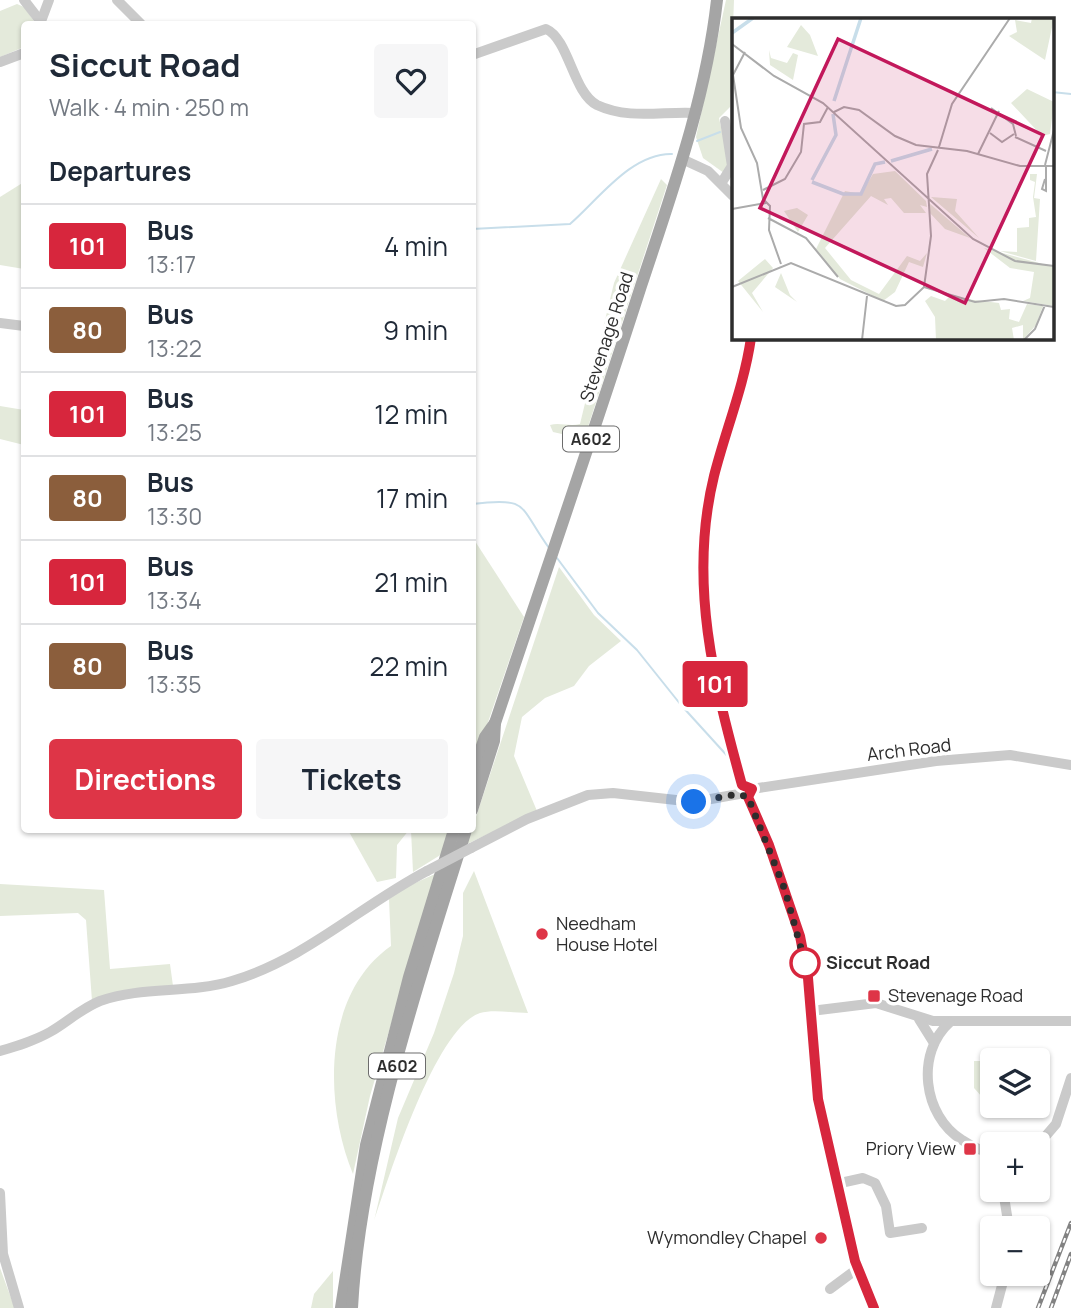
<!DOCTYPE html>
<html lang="en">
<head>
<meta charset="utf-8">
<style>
	body { margin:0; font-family:Manrope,sans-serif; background:#f6f6f7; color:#1f2937; height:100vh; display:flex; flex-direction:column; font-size:26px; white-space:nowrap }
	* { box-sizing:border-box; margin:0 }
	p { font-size:23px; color:#747a83 }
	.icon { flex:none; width:38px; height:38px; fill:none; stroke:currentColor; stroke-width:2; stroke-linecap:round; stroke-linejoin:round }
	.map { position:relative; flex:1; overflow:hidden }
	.details { position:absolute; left:21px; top:21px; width:455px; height:812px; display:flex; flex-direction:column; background:#fff; border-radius:7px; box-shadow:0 2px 5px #0004 }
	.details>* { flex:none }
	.badge { padding:0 14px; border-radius:5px; font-size:24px; line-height:46px }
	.tools { position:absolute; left:980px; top:1048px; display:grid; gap:14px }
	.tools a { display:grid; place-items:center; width:70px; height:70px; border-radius:7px; background:#fff; box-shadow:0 2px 5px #0004; font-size:35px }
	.you { position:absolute; width:35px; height:35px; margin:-18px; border:5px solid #fff; border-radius:50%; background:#1a73e8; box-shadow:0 0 0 10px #1a73e833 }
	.map>.badge { position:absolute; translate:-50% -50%; box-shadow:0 0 0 4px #fff }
	h2 { padding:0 28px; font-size:26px; line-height:63px }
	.round { display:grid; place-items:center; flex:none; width:74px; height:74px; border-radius:7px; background:#f6f6f7 }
	.summary { display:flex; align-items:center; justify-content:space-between; height:119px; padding:0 28px }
	h1 { font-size:33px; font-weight:700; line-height:52px }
	.primary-button { display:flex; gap:14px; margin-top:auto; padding:14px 28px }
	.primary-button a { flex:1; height:80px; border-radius:7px; background:#de3547; color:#fff; font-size:28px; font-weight:700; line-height:80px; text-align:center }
	.primary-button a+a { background:#f6f6f7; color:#1f2937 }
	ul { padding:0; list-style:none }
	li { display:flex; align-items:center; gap:21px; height:84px; padding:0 28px; border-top:2px solid #e0e1e3 }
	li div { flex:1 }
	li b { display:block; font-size:26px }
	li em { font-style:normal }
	li .badge { min-width:77px; font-weight:700; text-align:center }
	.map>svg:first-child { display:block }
</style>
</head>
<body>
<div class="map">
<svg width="1071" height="1308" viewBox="0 0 1071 1308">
	<rect width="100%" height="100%" fill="#fff"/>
	<g fill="#e4eadb">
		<path d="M 726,0 L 734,0 L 730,107 L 719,118 L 729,164 L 724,173 L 703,158 L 696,137 Z"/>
		<path d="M 17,4 L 24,7 L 36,24 L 24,24 L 24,47 L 0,57 L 0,11 Z"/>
		<path d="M 661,179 L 667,185 L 584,439 L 553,432 L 550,425 C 560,422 569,427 580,424 L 614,283 Z"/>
		<path d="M 24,182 L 24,269 L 0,265 L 0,197 Z"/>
		<path d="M 0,406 L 24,410 L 24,445 L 0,439 Z"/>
		<path d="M 473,538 L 524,617 L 473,766 Z"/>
		<path d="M 559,567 L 594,615 L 621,641 L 589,666 L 574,686 L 545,698 L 522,717 L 514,756 L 537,811 L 467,844 Z"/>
		<path d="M 348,830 L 409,830 L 397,845 L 396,878 L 377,882 Z"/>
		<path d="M 411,830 L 450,830 L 442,854 L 413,872 Z"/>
		<path d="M 474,871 L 528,1013 C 514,1013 493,1009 480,1013 C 435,1028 389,1177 374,1221 L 398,1118 L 434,1033 L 454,973 L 463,936 L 463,893 Z"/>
		<path d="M 435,874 L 370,1096 L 353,1174 C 324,1104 322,994 391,946 L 389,899 L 404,888 Z"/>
		<path d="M 0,884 L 104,890 L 110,969 L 170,964 L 173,986 L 92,1001 L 86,920 L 78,913 L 0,916 Z"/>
		<path d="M 974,1061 L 992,1061 L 992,1108 L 974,1088 Z"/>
		<path d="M 0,1268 L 14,1306 L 15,1308 L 0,1308 Z"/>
		<path d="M 333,1271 L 333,1308 L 311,1308 L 314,1294 Z"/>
	</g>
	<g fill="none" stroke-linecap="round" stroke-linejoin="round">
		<g stroke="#c8deea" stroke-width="2">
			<path d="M 1052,92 L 1071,94"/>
			<path d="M 732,130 L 733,130"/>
			<path d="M 697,141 L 720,132"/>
			<path d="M 472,229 L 570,224 C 598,200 631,153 672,154"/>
			<path d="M 472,504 C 530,497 518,505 549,548"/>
			<path d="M 557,558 L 598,613 L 637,650 L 681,705 L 731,760"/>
			<path d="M 756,803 L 790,891"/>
			<path d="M 813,985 L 817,1004"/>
			<path d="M 818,1014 L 818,1047"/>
			<path d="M 821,1083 L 841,1175"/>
			<path d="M 845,1189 L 856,1245"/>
		</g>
		<g stroke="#cacaca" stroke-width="10">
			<path d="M 24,0 L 41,22"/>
			<path d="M 117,0 L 141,24"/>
			<path d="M 40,24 L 49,0"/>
			<path d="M 472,55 L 546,29 C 569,39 573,93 597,105 C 629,120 663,111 695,113"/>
			<path d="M 0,62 L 24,53"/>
			<path d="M 682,159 L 708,171 L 733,196"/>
			<path d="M 722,182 L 732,166 L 725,121"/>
			<path d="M 0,323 L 24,326"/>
			<path d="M 742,784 C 714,683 688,582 714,476 C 726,429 744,386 751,338"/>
			<path d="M 752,789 L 936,761 L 1010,755 L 1071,765"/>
			<path d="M 748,798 L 769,845 L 800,936 L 808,977 L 818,1099 L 855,1261 L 874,1308"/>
			<path d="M 471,848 L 527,819 L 588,795 L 613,793 L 694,802 L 739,794"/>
			<path d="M 811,1011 L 876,1003 L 933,1021 L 1071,1021"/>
			<path d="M 919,1019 L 934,1043"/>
			<path d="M 950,1022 C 915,1053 923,1116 962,1140 C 971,1146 982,1152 992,1152"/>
			<path d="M 0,1051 C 17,1046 34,1041 50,1032 C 66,1023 82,1008 100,1001 C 143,986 189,994 232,981 C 306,959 360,906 427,871"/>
			<path d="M 1038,1145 L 1056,1124 L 1071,1078"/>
			<path d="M 836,1184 L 863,1178 L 875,1183 L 886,1206 L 890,1233 L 922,1228"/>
			<path d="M 1003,1190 L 1009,1228"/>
			<path d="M 0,1193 L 3,1254 L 19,1308"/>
			<path d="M 830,1289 L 857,1269"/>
			<path d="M 996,1308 L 1005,1274"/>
		</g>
		<g stroke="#a5a5a5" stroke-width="12">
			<path d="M 472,775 L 485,737 L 495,723 C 544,577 594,432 641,286 C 672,192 706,98 717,0"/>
			<path d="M 472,810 L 494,741 L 495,723"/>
			<path d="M 341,1308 L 366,1145 L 409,977 L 454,830"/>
			<path d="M 352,1308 C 360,1154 420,977 466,830"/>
		</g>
		<defs>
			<g id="rail">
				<path d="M 1038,1308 L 1071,1223"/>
				<path d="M 1051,1308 L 1071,1254"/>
			</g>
		</defs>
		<use href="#rail" stroke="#828282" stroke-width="4.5"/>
		<use href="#rail" stroke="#fff" stroke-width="2" stroke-dasharray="5" stroke-linecap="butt"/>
		<path stroke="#cacaca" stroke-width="10" d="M 427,871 L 471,848"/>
	</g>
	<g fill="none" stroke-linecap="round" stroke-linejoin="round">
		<defs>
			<path id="line" d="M 751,338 C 744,386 726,429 714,476 C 688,582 714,683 742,785 L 752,789 L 748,797 L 769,845 L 800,936 L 808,978 L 818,1099 L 855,1261 L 874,1308"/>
		</defs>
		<use href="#line" stroke="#fff" stroke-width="16"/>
		<use href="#line" stroke="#d7263d" stroke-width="10"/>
		<path stroke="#2d2d2d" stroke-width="7" stroke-dasharray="0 12.6" d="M 694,802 L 738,794 L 748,797 L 785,890 L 805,963"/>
	</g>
	<g fill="#de3547" stroke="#fff" stroke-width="2.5">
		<circle cx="542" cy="934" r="7"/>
		<rect x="867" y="989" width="14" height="14" rx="3.5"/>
		<rect x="963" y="1142" width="14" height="14" rx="3.5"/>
		<circle cx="821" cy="1238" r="7"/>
	</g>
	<circle fill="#fff" stroke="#d7263d" stroke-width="3.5" cx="805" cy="963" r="14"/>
	<g text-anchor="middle" stroke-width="7" stroke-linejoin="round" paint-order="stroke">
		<g fill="#fff" stroke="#6c6c6c" stroke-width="2">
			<rect x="563" y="426.5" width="56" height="25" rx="5"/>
			<rect x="369" y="1053.5" width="56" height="25" rx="5"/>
		</g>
		<g font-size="16" font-weight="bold" fill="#2d2d2d">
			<text x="591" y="445">A602</text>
			<text x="397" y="1072">A602</text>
		</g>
		<g font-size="18" fill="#2d2d2d" stroke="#fff">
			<text transform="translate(607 337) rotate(-72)" y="6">Stevenage Road</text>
			<text transform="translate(909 750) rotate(-7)" y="6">Arch Road</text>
		</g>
		<g font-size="18" fill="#2d2d2d" stroke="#fff" text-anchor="start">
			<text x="556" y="930">Needham<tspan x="556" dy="21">House Hotel</tspan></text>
			<text x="888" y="1002">Stevenage Road</text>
			<text x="956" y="1155" text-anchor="end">Priory View</text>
			<text x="807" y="1244" text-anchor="end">Wymondley Chapel</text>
		</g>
		<g font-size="18" font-weight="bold" fill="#2d2d2d" stroke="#fff" text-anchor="start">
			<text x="826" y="969">Siccut Road</text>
		</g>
	</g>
	<g transform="translate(732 18)">
		<rect width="322" height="322" fill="#fff"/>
		<path d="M 300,0 L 322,0 L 313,42 L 277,18 L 285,14 L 283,2 L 299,5 ZM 69,7 L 78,17 L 86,38 L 55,29 ZM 37,32 L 39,40 L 55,45 L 61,35 L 66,37 L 61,62 L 38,47 ZM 295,71 L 322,84 L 318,116 L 310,118 L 279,85 ZM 163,153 L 194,183 L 195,189 L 188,187 L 194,195 L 172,195 L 159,180 L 152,181 L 156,187 L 139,178 L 93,230 L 119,262 L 147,276 L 175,238 L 188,243 L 195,235 L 191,249 L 177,244 L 163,274 L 151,283 L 108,261 L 84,231 L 113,173 L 129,176 L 141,156 ZM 298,156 L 305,156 L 302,180 L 308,181 L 304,243 L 268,233 L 285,234 L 285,210 L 297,209 L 297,200 L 304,199 L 301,179 L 303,164 L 298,162 ZM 199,179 L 225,181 L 223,193 L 247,220 ZM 197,185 L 238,220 L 213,211 L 197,194 ZM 65,190 L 76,197 L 66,214 L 52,193 ZM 252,230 L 322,249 L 322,288 L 291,283 L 298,280 L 302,254 L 278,250 ZM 33,241 L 41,250 L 20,275 L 31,294 L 6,263 ZM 49,255 L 58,277 L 65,284 L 43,269 ZM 199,278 L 213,283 L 217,279 L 267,285 L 269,292 L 278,291 L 277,301 L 287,304 L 295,286 L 311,288 L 304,307 L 291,322 L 291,307 L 280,310 L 282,322 L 204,322 L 203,299 L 193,283 Z" fill="#e4eadb"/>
		<path fill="none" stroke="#c8deea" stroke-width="3.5" d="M 0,15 L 21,0M 102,83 L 129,0M 159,143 L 200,131M 80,162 L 104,117 L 101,96M 80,164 L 111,176 L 129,176 L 143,146 L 153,144"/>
		<path fill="none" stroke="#ababab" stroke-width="2" d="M 0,26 L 42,58 L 91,85 L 241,221 L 283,243 L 322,248M 13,34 L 1,57 L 9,110 L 25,145 L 31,181 L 38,188 L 37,212 L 49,246M 259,90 L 281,106 L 284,118M 102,94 L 112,89 L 127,92 L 163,118 L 184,127 L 235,133 L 288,148 L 322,148M 258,115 L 270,124 L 282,116M 283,119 L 314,133M 207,129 L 220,86 L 278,0M 246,136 L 267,93M 313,147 L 322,112M 313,161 L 310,171 L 314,173 L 314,148M 31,172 L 53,161 L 69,134 L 72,106 L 88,104 L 96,89M 0,191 L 34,185M 36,200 L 74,220 L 106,259M 0,269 L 59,245 L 164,288 L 173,287 L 192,269 L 243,284 L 272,281 L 322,289M 192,269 L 199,218 L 195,156 L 206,132M 130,322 L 135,278M 292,322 L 303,311 L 313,287"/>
		<path fill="#c2185b" fill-opacity="0.15" stroke="#c2185b" stroke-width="3.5" d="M 106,21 L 311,117 L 233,285 L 28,190 Z"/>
		<rect width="322" height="322" fill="none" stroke="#2d2d2d" stroke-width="3.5"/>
	</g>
</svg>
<div class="tools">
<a><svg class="icon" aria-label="layers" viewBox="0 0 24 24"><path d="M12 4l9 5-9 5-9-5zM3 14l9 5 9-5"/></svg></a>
<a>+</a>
<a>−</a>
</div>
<div class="you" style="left:694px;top:802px"></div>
<b class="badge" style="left:715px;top:684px;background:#d7263d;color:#fff">101</b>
<section class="details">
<div class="summary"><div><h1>Siccut Road</h1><p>Walk · 4 min · 250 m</p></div><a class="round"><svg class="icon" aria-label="heart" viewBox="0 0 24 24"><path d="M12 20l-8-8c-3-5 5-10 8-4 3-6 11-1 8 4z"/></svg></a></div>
<h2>Departures</h2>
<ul>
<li><span class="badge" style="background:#d7263d;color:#fff">101</span><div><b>Bus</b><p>13:17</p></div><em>4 min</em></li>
<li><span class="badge" style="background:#8b5e3c;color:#fff">80</span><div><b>Bus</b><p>13:22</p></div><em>9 min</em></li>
<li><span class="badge" style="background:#d7263d;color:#fff">101</span><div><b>Bus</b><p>13:25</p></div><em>12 min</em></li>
<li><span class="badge" style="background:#8b5e3c;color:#fff">80</span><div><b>Bus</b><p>13:30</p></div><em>17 min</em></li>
<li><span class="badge" style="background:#d7263d;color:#fff">101</span><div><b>Bus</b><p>13:34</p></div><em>21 min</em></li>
<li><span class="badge" style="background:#8b5e3c;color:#fff">80</span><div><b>Bus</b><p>13:35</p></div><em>22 min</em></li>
</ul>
<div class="primary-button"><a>Directions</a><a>Tickets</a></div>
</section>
</div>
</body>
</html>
